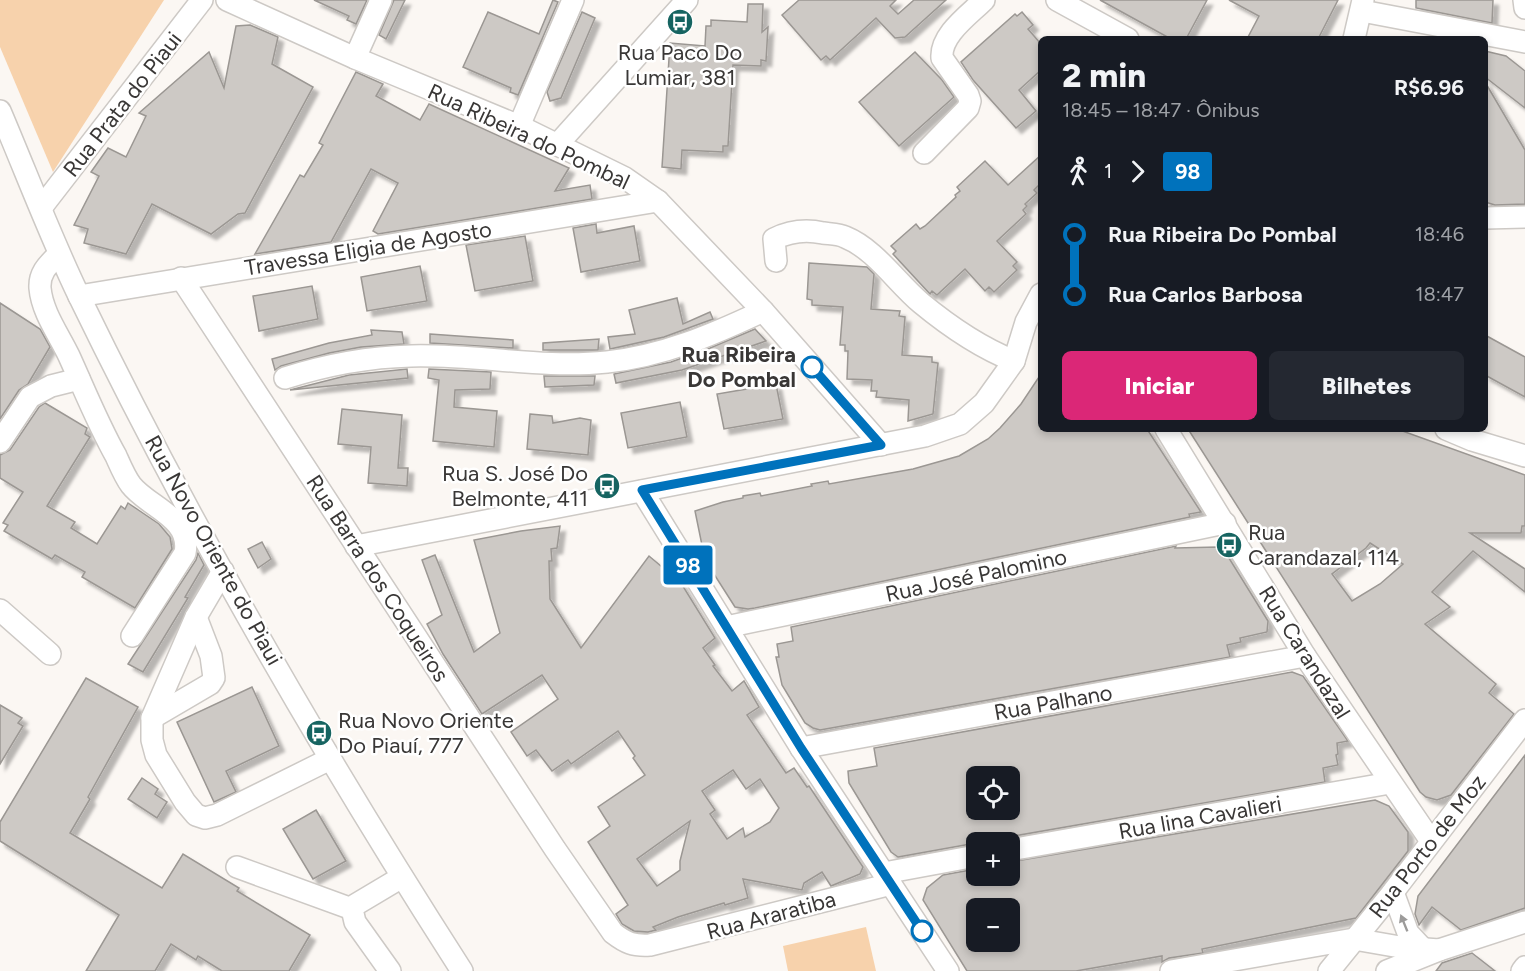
<!DOCTYPE html>
<html lang="pt">
<head>
<meta charset="utf-8">
<style>
	body { margin:0; font-family:Figtree,sans-serif; background:#242831; color:#f1f3f6; height:100vh; display:flex; flex-direction:column; font-size:22px; white-space:nowrap }
	* { box-sizing:border-box; margin:0 }
	p { font-size:20px; color:#9ea1a6 }
	.icon { flex:none; width:33px; height:33px; fill:none; stroke:currentColor; stroke-width:2; stroke-linecap:round; stroke-linejoin:round }
	.map { position:relative; flex:1; overflow:hidden }
	.drawer { position:absolute; left:1038px; top:36px; width:450px; height:396px; display:flex; flex-direction:column; background:#171b24; border-radius:9px; box-shadow:0 3px 9px #0003 }
	.drawer>* { flex:none }
	.badge { padding:0 12px; border-radius:4px; font-size:21px; line-height:39px }
	.tools { position:absolute; left:966px; top:766px; display:grid; gap:12px }
	.tools a { display:grid; place-items:center; width:54px; height:54px; border-radius:9px; background:#171b24; box-shadow:0 3px 9px #0003; font-size:30px }
	.map>.badge { position:absolute; translate:-50% -50%; box-shadow:0 0 0 3px #fff }
	.legs { display:flex; align-items:center; gap:9px; height:66px; padding:0 24px; font-size:20px }
	.legs p { margin-inline-start:auto }
	.summary { display:flex; align-items:center; justify-content:space-between; height:102px; padding:0 24px }
	h1 { font-size:33px; font-weight:800; line-height:45px }
	.button { display:flex; gap:12px; margin-top:auto; padding:12px 24px }
	.button a { flex:1; height:69px; border-radius:9px; background:#db2777; color:#fff; font-size:24px; font-weight:800; line-height:69px; text-align:center }
	.button a+a { background:#242831; color:#f1f3f6 }
	ul { padding:0 24px; list-style:none }
	li { display:flex; align-items:center; gap:21px; height:60px; font-size:22px }
	li i { display:grid; place-items:center; width:9px; height:100%; margin:0 8px; background:currentColor }
	li i::after { content:''; width:15px; height:15px; margin:-8px; border:4px solid; border-radius:50%; background:#171b24 }
	li p { margin-inline-start:auto }
	li:first-child i { background:linear-gradient(#0000 50%,currentColor 0) }
	li:last-child i { background:linear-gradient(currentColor 50%,#0000 0) }
	.map>svg:first-child { display:block }
</style>
</head>
<body>
<div class="map">
<svg width="1525" height="971" viewBox="0 0 1525 971">
	<defs>
		<filter id="shadow"><feDropShadow dx="5.5" dy="5.5" stdDeviation="1.5" flood-color="#0004"/></filter>
	</defs>
	<rect width="100%" height="100%" fill="#fbf7f3"/>
	<g fill="#f7d2ac">
		<path d="M 0,0 L 164,0 L 53,172 L 0,47 Z"/>
		<path d="M 866,927 L 876,971 L 788,971 L 783,946 Z"/>
	</g>
	<g fill="#cdc9c5" stroke="#9b9793" stroke-width="1.5" fill-rule="evenodd" filter="url(#shadow)">
		<path d="M 314,0 L 367,0 L 356,24 L 347,20 L 349,16 Z"/>
		<path d="M 394,0 L 405,0 L 386,39 L 379,35 Z"/>
		<path d="M 553,0 L 558,2 L 518,95 L 510,92 L 511,88 L 463,67 L 488,12 L 539,34 Z"/>
		<path d="M 799,0 L 896,0 L 890,6 L 898,14 L 914,0 L 946,0 L 905,37 L 895,38 L 876,18 L 830,60 L 826,56 L 821,60 L 782,15 Z"/>
		<path d="M 1100,0 L 1207,0 L 1186,39 L 1171,39 Z"/>
		<path d="M 1229,0 L 1338,0 L 1318,39 L 1247,39 L 1259,16 Z"/>
		<path d="M 1416,0 L 1493,0 L 1492,23 L 1416,8 Z"/>
		<path d="M 748,4 L 763,4 L 762,32 L 768,27 L 766,61 L 761,60 L 761,66 L 733,65 L 728,146 L 723,146 L 723,152 L 682,150 L 681,169 L 662,167 L 670,43 L 705,46 L 706,26 L 711,26 L 711,20 L 747,22 Z"/>
		<path d="M 582,12 L 595,18 L 561,98 L 550,101 L 547,92 Z"/>
		<path d="M 1022,12 L 1033,25 L 1028,29 L 1041,44 L 1041,70 L 1019,90 L 1036,111 L 1016,128 L 973,80 L 961,62 L 1015,14 L 1017,16 Z"/>
		<path d="M 250,25 L 278,37 L 272,64 L 313,87 L 245,213 L 238,214 L 211,234 L 152,204 L 126,254 L 84,243 L 88,229 L 74,225 L 99,176 L 91,172 L 108,148 L 126,157 L 146,116 L 139,113 L 209,52 L 224,88 L 236,26 Z"/>
		<path d="M 1485,51 L 1506,56 L 1525,71 L 1525,108 L 1485,77 Z"/>
		<path d="M 915,52 L 942,80 L 954,97 L 899,146 L 859,102 Z"/>
		<path d="M 356,72 L 383,84 L 376,96 L 420,120 L 429,104 L 569,168 L 555,191 L 590,185 L 592,199 L 378,234 L 373,231 L 398,183 L 371,169 L 331,242 L 255,254 L 300,175 L 304,177 L 323,145 L 319,143 Z"/>
		<path d="M 1485,82 L 1525,150 L 1525,204 L 1495,205 L 1485,202 Z"/>
		<path d="M 1041,155 L 1041,183 L 1034,190 L 1037,193 L 1025,204 L 1027,206 L 1023,210 L 1026,214 L 997,241 L 1017,262 L 1013,266 L 1017,270 L 994,292 L 989,287 L 985,291 L 965,269 L 937,295 L 932,291 L 930,294 L 893,254 L 896,251 L 891,246 L 916,224 L 920,229 L 925,226 L 956,197 L 955,195 L 960,191 L 957,187 L 985,161 L 1008,185 Z"/>
		<path d="M 596,224 L 597,233 L 634,226 L 640,261 L 581,272 L 573,228 Z"/>
		<path d="M 525,236 L 533,281 L 475,291 L 466,245 Z"/>
		<path d="M 809,263 L 867,267 L 874,274 L 871,309 L 900,311 L 899,316 L 905,317 L 902,355 L 932,357 L 932,362 L 938,363 L 933,414 L 908,421 L 909,400 L 876,397 L 877,391 L 871,391 L 872,380 L 847,379 L 848,351 L 845,351 L 845,345 L 840,345 L 843,307 L 812,305 L 812,300 L 807,299 Z"/>
		<path d="M 420,266 L 427,301 L 367,311 L 361,277 Z"/>
		<path d="M 312,286 L 318,319 L 259,331 L 253,296 Z"/>
		<path d="M 677,298 L 683,324 L 710,312 L 713,319 L 664,337 L 610,349 L 608,337 L 635,334 L 629,310 Z"/>
		<path d="M 0,303 L 40,329 L 50,347 L 28,384 L 19,390 L 0,419 Z"/>
		<path d="M 755,329 L 766,341 L 682,370 L 616,383 L 614,374 L 671,362 L 710,348 Z"/>
		<path d="M 371,330 L 402,332 L 404,344 L 361,347 L 329,353 L 281,366 L 275,370 L 272,359 L 329,343 L 372,335 Z"/>
		<path d="M 430,334 L 513,340 L 513,348 L 430,343 Z"/>
		<path d="M 1485,335 L 1525,357 L 1525,397 L 1485,375 Z"/>
		<path d="M 599,339 L 598,350 L 543,350 L 543,343 Z"/>
		<path d="M 407,369 L 408,378 L 290,390 L 349,375 Z"/>
		<path d="M 429,369 L 491,372 L 490,389 L 455,390 L 454,407 L 497,411 L 494,447 L 433,441 L 439,380 L 428,378 Z"/>
		<path d="M 1041,374 L 1041,429 L 1147,429 L 1201,512 L 1189,514 L 1190,517 L 755,608 L 748,609 L 735,607 L 705,560 L 695,511 L 723,502 L 743,498 L 743,496 L 760,493 L 761,496 L 812,486 L 811,484 L 828,481 L 829,484 L 913,469 L 959,456 L 988,439 L 1000,428 L 1021,404 Z"/>
		<path d="M 544,376 L 595,376 L 594,385 L 545,387 Z"/>
		<path d="M 776,384 L 783,419 L 724,429 L 717,394 Z"/>
		<path d="M 680,402 L 687,437 L 628,448 L 621,413 Z"/>
		<path d="M 45,403 L 87,428 L 85,434 L 90,437 L 47,506 L 75,522 L 71,528 L 97,544 L 121,506 L 125,509 L 128,503 L 159,524 L 170,537 L 172,549 L 135,608 L 82,577 L 85,572 L 55,555 L 52,559 L 4,531 L 8,525 L 3,523 L 23,492 L 0,478 L 0,455 L 10,450 L 39,407 Z"/>
		<path d="M 342,409 L 402,415 L 398,468 L 408,468 L 407,486 L 368,483 L 371,447 L 338,444 Z"/>
		<path d="M 530,414 L 552,416 L 553,423 L 580,418 L 591,420 L 588,455 L 527,449 Z"/>
		<path d="M 1188,429 L 1397,429 L 1525,475 L 1525,526 L 1522,526 L 1521,533 L 1470,533 L 1525,569 L 1525,592 L 1473,551 L 1432,592 L 1450,607 L 1425,624 L 1496,684 L 1489,693 L 1514,714 L 1451,795 L 1437,800 L 1426,797 L 1420,792 ZM 1370,543 L 1403,564 L 1380,584 L 1352,601 L 1332,574 L 1366,548 Z"/>
		<path d="M 560,526 L 557,548 L 551,549 L 552,561 L 549,561 L 550,599 L 581,648 L 649,556 L 681,583 L 715,638 L 703,648 L 715,665 L 713,666 L 732,691 L 744,681 L 759,707 L 747,715 L 786,773 L 794,768 L 807,787 L 809,786 L 863,867 L 860,874 L 831,886 L 822,872 L 804,883 L 802,890 L 743,879 L 748,898 L 725,905 L 724,903 L 678,917 L 653,927 L 656,930 L 648,932 L 634,931 L 622,924 L 616,914 L 628,905 L 588,842 L 610,826 L 598,807 L 645,775 L 633,758 L 635,756 L 618,731 L 571,764 L 568,760 L 552,771 L 536,750 L 527,756 L 511,732 L 558,699 L 542,675 L 482,714 L 443,654 L 427,624 L 442,615 L 422,560 L 435,555 L 474,652 L 500,633 L 474,540 L 521,531 ZM 733,770 L 746,789 L 760,779 L 779,808 L 770,822 L 745,837 L 743,828 L 727,839 L 710,814 L 715,810 L 702,791 ZM 690,821 L 680,861 L 680,870 L 657,886 L 637,859 Z"/>
		<path d="M 262,542 L 271,559 L 258,568 L 248,549 Z"/>
		<path d="M 1176,546 L 1175,548 L 1218,547 L 1224,550 L 1268,621 L 1267,632 L 1240,638 L 1241,642 L 1227,645 L 1230,657 L 820,730 L 813,728 L 805,723 L 782,685 L 776,657 L 779,657 L 777,644 L 793,641 L 791,627 Z"/>
		<path d="M 198,553 L 204,565 L 185,597 L 188,598 L 143,672 L 128,664 L 196,560 Z"/>
		<path d="M 1292,672 L 1303,676 L 1348,741 L 1337,743 L 1338,754 L 1336,755 L 1338,765 L 1323,768 L 1325,782 L 1008,837 L 1000,843 L 976,843 L 898,857 L 891,852 L 849,783 L 848,771 L 877,766 L 874,748 ZM 976,777 L 1010,777 L 1010,810 L 976,810 Z"/>
		<path d="M 86,678 L 138,707 L 88,797 L 90,799 L 70,833 L 162,888 L 183,854 L 239,888 L 237,891 L 310,935 L 289,971 L 222,971 L 198,956 L 196,960 L 171,944 L 155,971 L 86,971 L 119,915 L 0,841 L 0,822 Z"/>
		<path d="M 252,687 L 279,746 L 226,771 L 236,792 L 214,802 L 177,722 Z"/>
		<path d="M 0,705 L 22,718 L 18,723 L 23,726 L 0,764 Z"/>
		<path d="M 1525,755 L 1525,908 L 1461,930 L 1432,907 L 1419,925 L 1415,914 L 1418,896 Z"/>
		<path d="M 142,778 L 158,789 L 155,794 L 167,802 L 157,818 L 128,799 Z"/>
		<path d="M 1375,800 L 1389,806 L 1408,832 L 1408,851 L 1356,918 L 1202,949 L 1203,953 L 1169,958 L 1162,962 L 1162,956 L 1076,971 L 967,971 L 923,900 L 927,888 L 943,875 L 976,869 L 976,876 L 1010,876 L 1010,862 ZM 976,909 L 1010,909 L 1010,942 L 976,942 Z"/>
		<path d="M 316,810 L 346,861 L 313,879 L 283,829 Z"/>
		<path d="M 1472,953 L 1495,971 L 1436,971 L 1442,963 Z"/>
	</g>
	<g fill="none" stroke-linecap="round" stroke-linejoin="round">
		<defs>
			<g id="minor">
				<path d="M 227,0 L 355,58 L 519,126 L 625,178 L 658,201 L 763,311 L 881,445"/>
				<path d="M 1057,0 L 1128,39"/>
				<path d="M 1524,0 L 1525,8"/>
				<path d="M 1362,11 L 1525,42"/>
				<path d="M 1354,39 L 1363,0"/>
				<path d="M 355,58 L 381,0"/>
				<path d="M 0,111 C 26,172 50,236 79,296 C 192,529 322,753 462,971"/>
				<path d="M 519,126 L 573,0"/>
				<path d="M 557,145 L 687,0"/>
				<path d="M 924,153 L 968,108 L 970,101 L 968,95 L 942,58 C 940,35 969,15 984,0"/>
				<path d="M 41,208 L 202,0"/>
				<path d="M 1485,218 L 1525,217"/>
				<path d="M 59,254 C 49,264 39,272 40,288 C 42,312 59,335 69,356 C 84,389 98,424 116,456 C 120,465 125,477 131,485 C 148,507 192,518 185,553 L 132,636"/>
				<path d="M 776,261 L 774,239 C 790,231 805,229 823,233 C 830,234 839,234 845,237 C 875,249 897,283 921,303 C 950,327 979,347 1014,361"/>
				<path d="M 181,278 L 555,849 L 613,933 C 626,943 633,946 650,945 L 891,884"/>
				<path d="M 79,296 L 658,201"/>
				<path d="M 285,378 C 326,365 367,357 411,356 C 476,354 541,369 607,362 C 663,356 712,335 763,311"/>
				<path d="M 1166,429 L 1305,656 L 1431,841"/>
				<path d="M 1446,429 L 1472,440 L 1525,456"/>
				<path d="M 0,442 L 30,397 L 51,386 L 79,379"/>
				<path d="M 642,491 L 801,748 L 948,971"/>
				<path d="M 356,546 L 925,436 L 960,424 L 984,403 L 1014,361 L 1026,322 L 1041,294"/>
				<path d="M 223,571 L 196,617 L 152,718 L 152,740 L 156,755 L 185,802 L 196,815 L 205,818 L 217,815 L 330,759"/>
				<path d="M 0,610 L 50,654"/>
				<path d="M 726,627 L 1225,523"/>
				<path d="M 152,718 L 210,684 L 214,678 L 211,656 L 196,617"/>
				<path d="M 801,748 L 1305,656"/>
				<path d="M 1010,850 L 1390,783"/>
				<path d="M 237,867 L 352,909"/>
				<path d="M 884,873 L 976,856"/>
				<path d="M 1393,892 L 1408,933 L 1423,949"/>
				<path d="M 390,971 L 355,922 L 352,909 L 355,905 L 402,877"/>
				<path d="M 1171,971 L 1354,939 L 1400,947 L 1439,950"/>
				<path d="M 1329,971 L 1393,892 L 1525,720"/>
				<path d="M 1387,971 L 1439,950 L 1525,922"/>
				<path d="M 1522,971 L 1525,967"/>
			</g>
		</defs>
		<use href="#minor" stroke="#cdc9c5" stroke-width="24"/>
		<use href="#minor" stroke="#fff" stroke-width="21"/>
	</g>
	<defs><path id="oneway-solid" d="M-6-.8H1V-3.2L6.5 0L1 3.2V.8H-6Z" transform="scale(1.5)"/></defs>
	<use fill="#9c9b9a" href="#oneway-solid" transform="translate(1404 923) rotate(-112)"/>
	<g fill="none" stroke-linecap="round" stroke-linejoin="round">
		<defs>
			<path id="line-1" d="M 812,367 L 881,445 L 642,490 L 801,748 L 922,931"/>
		</defs>
		<use href="#line-1" stroke="#fff" stroke-width="14"/>
		<use href="#line-1" stroke="#0072bc" stroke-width="9"/>
	</g>
	<defs>
		<symbol id="bus-disc" viewBox="-11 -11 22 22"><circle r="9.5" fill="#166461" stroke="#fff"/><path d="M-5-6H5V4H4V6H2V4H-2V6H-4V4H-5ZM-3.5-4V0h7V-4ZM-3.5 1.2v1.5H-2V1.2ZM2 1.2v1.5H3.5V1.2Z" fill="#fff"/></symbol>
	</defs>
	<g fill-rule="evenodd">
		<use href="#bus-disc" x="665" y="7" width="30" height="30"/>
		<use href="#bus-disc" x="592" y="471" width="30" height="30"/>
		<use href="#bus-disc" x="1214" y="530" width="30" height="30"/>
		<use href="#bus-disc" x="304" y="718" width="30" height="30"/>
	</g>
	<g fill="#fff" stroke="#0072bc" stroke-width="3">
		<circle cx="812" cy="367" r="10"/>
		<circle cx="922" cy="931" r="10"/>
	</g>
	<g text-anchor="middle" stroke-width="5" stroke-linejoin="round" paint-order="stroke">
		<g font-size="22" fill="#393736" stroke="#fff" text-anchor="start">
			<text x="680" y="60" text-anchor="middle">Rua Paco Do<tspan x="680" dy="25">Lumiar, 381</tspan></text>
			<text x="588" y="481" text-anchor="end">Rua S. José Do<tspan x="588" dy="25">Belmonte, 411</tspan></text>
			<text x="1248" y="540">Rua<tspan x="1248" dy="25">Carandazal, 114</tspan></text>
			<text x="338" y="728">Rua Novo Oriente<tspan x="338" dy="25">Do Piauí, 777</tspan></text>
		</g>
		<g font-size="22" fill="#393736" stroke="#fff">
			<text transform="translate(122 104) rotate(-52)" y="8">Rua Prata do Piaui</text>
			<text transform="translate(529 136) rotate(25)" y="8">Rua Ribeira do Pombal</text>
			<text transform="translate(368 248) rotate(-9)" y="8">Travessa Eligia de Agosto</text>
			<text transform="translate(214 550) rotate(61)" y="8">Rua Novo Oriente do Piaui</text>
			<text transform="translate(976 575) rotate(-12)" y="8">Rua José Palomino</text>
			<text transform="translate(378 578) rotate(57)" y="8">Rua Barra dos Coqueiros</text>
			<text transform="translate(1305 652) rotate(58)" y="8">Rua Carandazal</text>
			<text transform="translate(1053 702) rotate(-10)" y="8">Rua Palhano</text>
			<text transform="translate(1200 817) rotate(-10)" y="8">Rua lina Cavalieri</text>
			<text transform="translate(1427 846) rotate(-52)" y="8">Rua Porto de Moz</text>
			<text transform="translate(771 915) rotate(-15)" y="8">Rua Araratiba</text>
		</g>
		<g font-size="22" font-weight="bold" fill="#393736" stroke="#fff" text-anchor="end">
			<text x="796" y="362">Rua Ribeira<tspan x="796" dy="25">Do Pombal</tspan></text>
		</g>
	</g>
</svg>
<div class="tools">
<a><svg class="icon" aria-label="locate" viewBox="0 0 24 24"><circle cx="12" cy="12" r="6"/><path d="M12 2v4M12 18v4M2 12h4M18 12h4"/></svg></a>
<a>+</a>
<a>−</a>
</div>
<b class="badge" style="left:688px;top:565px;background:#0072bc;color:#fff">98</b>
<section class="drawer">
<div class="summary"><div><h1>2 min</h1><p>18:45 – 18:47 · Ônibus</p></div><b>R$6.96</b></div>
<div class="legs"><svg class="icon" aria-label="walk" viewBox="0 0 24 24"><circle cx="13" cy="4" r="2"/><path d="M13 8l-2 6 4 7M11 14l-3 7M7 12l3-4h3l4 4"/></svg>1<svg class="icon" aria-label="forward" viewBox="0 0 24 24"><path d="M9 5l7 7-7 7"/></svg><b class="badge" style="background:#0072bc;color:#fff">98</b></div>
<ul>
<li><i style="color:#0072bc"></i><b>Rua Ribeira Do Pombal</b><p>18:46</p></li>
<li><i style="color:#0072bc"></i><b>Rua Carlos Barbosa</b><p>18:47</p></li>
</ul>
<div class="button"><a>Iniciar</a><a>Bilhetes</a></div>
</section>
</div>
</body>
</html>
